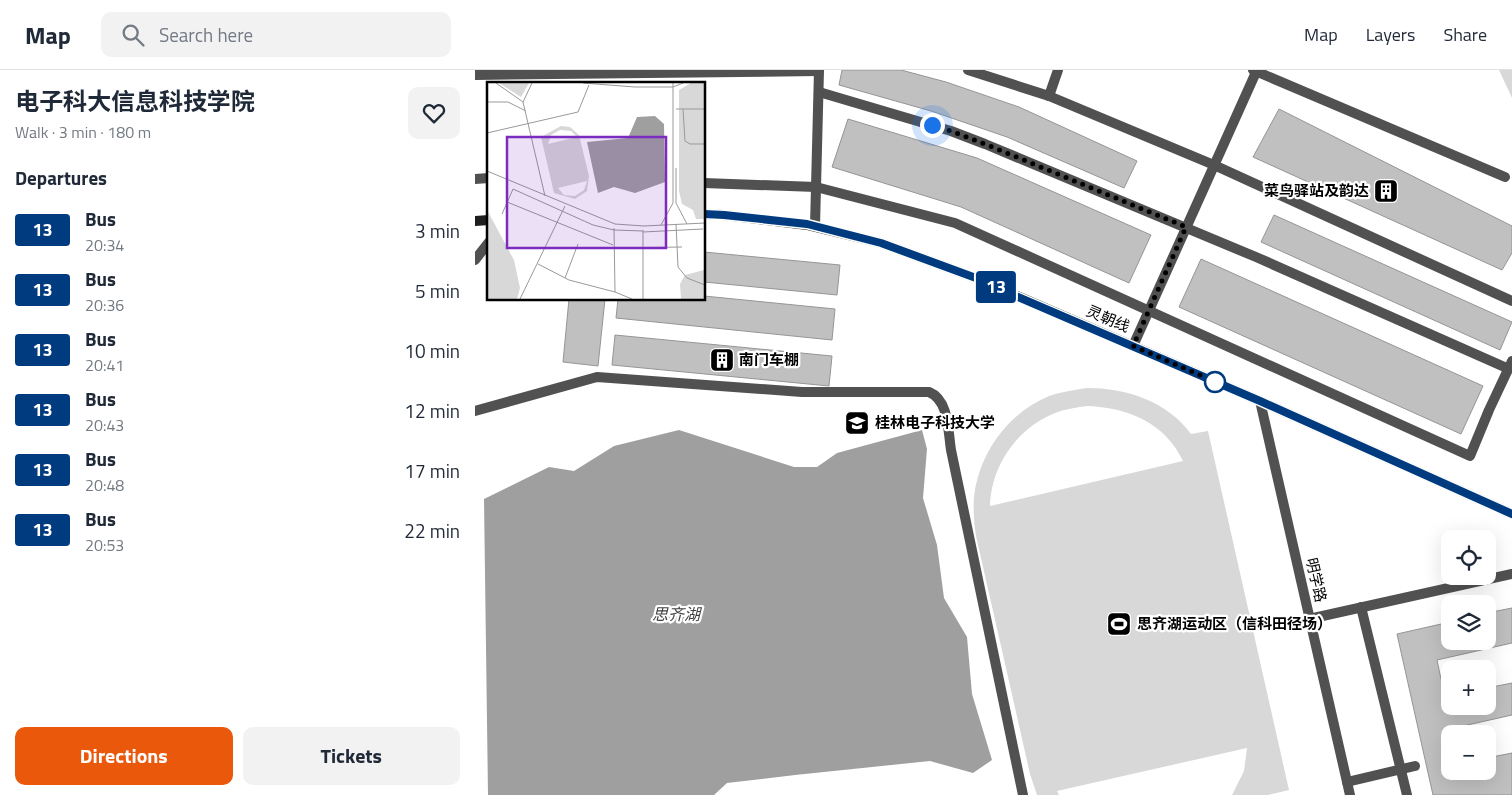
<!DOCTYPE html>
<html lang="en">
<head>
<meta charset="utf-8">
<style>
	body { margin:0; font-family:"Titillium Web","Noto Sans SC",sans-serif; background:#f2f2f3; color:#1f2937; height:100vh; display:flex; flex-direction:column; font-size:19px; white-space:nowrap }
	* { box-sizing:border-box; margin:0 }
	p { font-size:16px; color:#747a83 }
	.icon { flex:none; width:28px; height:28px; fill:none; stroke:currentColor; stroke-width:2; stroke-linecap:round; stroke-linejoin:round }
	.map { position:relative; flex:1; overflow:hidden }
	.side { display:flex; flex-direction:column; background:#fff; width:475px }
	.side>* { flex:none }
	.badge { padding:0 10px; border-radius:4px; font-size:18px; line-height:32px }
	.buttons { position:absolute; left:966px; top:460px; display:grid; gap:10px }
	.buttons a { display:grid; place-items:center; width:55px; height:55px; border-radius:10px; background:#fff; box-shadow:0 5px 20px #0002; font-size:25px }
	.you { position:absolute; width:25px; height:25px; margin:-12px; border:4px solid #fff; border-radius:50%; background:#1a73e8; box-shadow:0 0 0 8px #1a73e833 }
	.map>.badge { position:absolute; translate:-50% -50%; box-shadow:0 0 0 2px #fff }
	h2 { padding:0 15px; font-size:19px; line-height:45px }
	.round { display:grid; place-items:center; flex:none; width:52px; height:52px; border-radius:10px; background:#f2f2f3 }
	.headline { display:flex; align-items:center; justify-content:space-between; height:85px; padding:0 15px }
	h1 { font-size:24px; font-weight:700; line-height:38px }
	.action { display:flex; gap:10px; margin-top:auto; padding:10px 15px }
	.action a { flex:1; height:58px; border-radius:10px; background:#ea580c; color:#fff; font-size:20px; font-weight:700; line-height:58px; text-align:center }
	.action a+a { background:#f2f2f3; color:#1f2937 }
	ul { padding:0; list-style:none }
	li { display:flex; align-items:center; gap:15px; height:60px; padding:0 15px }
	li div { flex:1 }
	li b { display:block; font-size:19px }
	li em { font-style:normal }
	li .badge { min-width:55px; font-weight:700; text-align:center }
	header { display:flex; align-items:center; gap:30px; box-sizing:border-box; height:70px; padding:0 25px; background:#fff; border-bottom:1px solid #e0e1e3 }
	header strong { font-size:24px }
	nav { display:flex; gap:28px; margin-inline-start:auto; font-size:18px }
	.search { width:350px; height:45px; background:#f2f2f3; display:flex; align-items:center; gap:12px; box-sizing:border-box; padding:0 18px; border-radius:10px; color:#747a83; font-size:19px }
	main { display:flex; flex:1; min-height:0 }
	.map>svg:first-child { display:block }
</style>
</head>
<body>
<header>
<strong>Map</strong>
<div class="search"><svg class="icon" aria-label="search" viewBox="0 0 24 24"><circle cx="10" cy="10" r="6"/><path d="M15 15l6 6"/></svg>Search here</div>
<nav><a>Map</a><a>Layers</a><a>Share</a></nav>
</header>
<main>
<section class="side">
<div class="headline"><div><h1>电子科大信息科技学院</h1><p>Walk · 3 min · 180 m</p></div><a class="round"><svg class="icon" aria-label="heart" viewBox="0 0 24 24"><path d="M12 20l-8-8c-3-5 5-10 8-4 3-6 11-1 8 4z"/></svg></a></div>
<h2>Departures</h2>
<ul>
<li><span class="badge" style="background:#003b80;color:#fff">13</span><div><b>Bus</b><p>20:34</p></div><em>3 min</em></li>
<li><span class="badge" style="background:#003b80;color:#fff">13</span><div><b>Bus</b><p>20:36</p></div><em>5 min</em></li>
<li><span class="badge" style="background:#003b80;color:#fff">13</span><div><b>Bus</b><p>20:41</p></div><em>10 min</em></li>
<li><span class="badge" style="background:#003b80;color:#fff">13</span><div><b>Bus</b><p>20:43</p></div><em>12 min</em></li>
<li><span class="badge" style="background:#003b80;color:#fff">13</span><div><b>Bus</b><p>20:48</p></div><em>17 min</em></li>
<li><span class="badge" style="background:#003b80;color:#fff">13</span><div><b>Bus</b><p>20:53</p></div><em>22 min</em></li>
</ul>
<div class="action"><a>Directions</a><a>Tickets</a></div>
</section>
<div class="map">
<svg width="1037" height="725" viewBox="0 0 1037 725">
	<rect width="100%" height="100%" fill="#fff"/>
	<g fill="#d8d8d8" fill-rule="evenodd">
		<path d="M 1024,0 L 1037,0 L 1037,28 Z"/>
		<path d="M 612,318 C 651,318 692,331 716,364 L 733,361 L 814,720 L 793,725 L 757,725 L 769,701 L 772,678 L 582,721 L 584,725 L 562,725 L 555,704 L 501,466 C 499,453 498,440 499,427 C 504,383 533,343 574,326 C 586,322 599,320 612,318 ZM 613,336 C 654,338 690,353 708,391 L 515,436 C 516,396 542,358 580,343 C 591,339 602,337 613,336 Z"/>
	</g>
	<path fill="#9f9f9f" d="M 204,360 L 319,397 L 342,397 L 362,383 L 447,360 L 452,379 L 448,428 L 462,475 L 469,528 L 492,567 L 497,624 L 517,690 L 498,703 L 455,691 L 320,705 L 252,713 L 239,725 L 13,725 L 9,429 L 74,397 L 99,401 L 139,376 Z"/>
	<g fill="#c0c0c0" stroke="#959595">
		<path d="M 367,0 L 426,0 L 471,12 L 544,37 L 662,91 L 649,118 L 532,67 L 456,41 L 364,15 Z"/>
		<path d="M 804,39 L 1037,156 L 1037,183 L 1027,200 L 778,87 Z"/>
		<path d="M 373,49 L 502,88 L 676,165 L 654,213 L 486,137 L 357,97 Z"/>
		<path d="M 799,145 L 1037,252 L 1025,280 L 786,172 Z"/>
		<path d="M 229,182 L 365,195 L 362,225 L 229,212 Z"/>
		<path d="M 726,189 L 1008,316 L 986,364 L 704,237 Z"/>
		<path d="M 229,226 L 360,239 L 357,270 L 141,248 L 143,229 L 229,229 Z"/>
		<path d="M 94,229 L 130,229 L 123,296 L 88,292 Z"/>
		<path d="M 140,265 L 357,286 L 354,316 L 137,295 Z"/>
		<path d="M 1037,538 L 1037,573 L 962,590 L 970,628 L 975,627 L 975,636 L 1012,636 L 1012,618 L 1037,613 L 1037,645 L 979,658 L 980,664 L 975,664 L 975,701 L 1012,701 L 1012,688 L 1037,683 L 1037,725 L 958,725 L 922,564 L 975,552 L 975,571 L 1012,571 L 1012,543 Z"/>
	</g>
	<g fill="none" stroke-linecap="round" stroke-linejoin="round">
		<g stroke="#515151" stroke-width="10">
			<path d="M 493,0 L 574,26 L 739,95 L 1037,231"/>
			<path d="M 778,0 L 1030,107"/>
			<path d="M 0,341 L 122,307 L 327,322 L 454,322 C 474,330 473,361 476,380 L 548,725"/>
			<path d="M 886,537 L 932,725"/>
			<path d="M 834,549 L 1037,504"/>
			<path d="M 872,712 L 940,696"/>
		</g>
		<g stroke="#515151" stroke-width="10">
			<path d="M 0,5 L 344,1"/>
			<path d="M 344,22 L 476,61 L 510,74 L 781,187 L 1034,299"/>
			<path d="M 574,26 L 583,0"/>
			<path d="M 0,109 L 14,108"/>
			<path d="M 229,113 L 341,117 L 480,153 L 995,386 L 1014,340 L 1037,291"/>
			<path d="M 340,156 L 344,0"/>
			<path d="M 0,190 L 14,172"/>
			<path d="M 658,276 L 782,0"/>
			<path d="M 785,331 L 875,725"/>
		</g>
		<g stroke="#1e1e1e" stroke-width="10">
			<path d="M 229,144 L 249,145 L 332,155 L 406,173 L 501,208 L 785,331 L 1037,444"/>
			<path d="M 0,151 L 14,150"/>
		</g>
	</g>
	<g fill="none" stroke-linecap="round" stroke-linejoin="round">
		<defs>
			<path id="line" d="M 229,144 L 249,145 L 332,154 L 406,173 L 501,208 L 536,224 L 785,331 L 1037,444"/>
		</defs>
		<use href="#line" stroke="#fff" stroke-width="11"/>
		<use href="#line" stroke="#003b80" stroke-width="8"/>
		<path stroke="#000" stroke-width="5" stroke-dasharray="0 9" d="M 457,55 L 476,61 L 510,74 L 711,157 L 658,276 L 748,315 L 740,312"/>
	</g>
	<defs>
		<symbol id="building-square" viewBox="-11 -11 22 22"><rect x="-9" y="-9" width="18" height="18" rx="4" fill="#000" stroke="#fff"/><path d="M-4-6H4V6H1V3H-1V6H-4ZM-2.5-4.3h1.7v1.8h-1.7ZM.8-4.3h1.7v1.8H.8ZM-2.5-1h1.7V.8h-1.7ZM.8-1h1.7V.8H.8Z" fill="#fff"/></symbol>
		<symbol id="university-square" viewBox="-11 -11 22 22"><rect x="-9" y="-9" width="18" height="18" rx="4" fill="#000" stroke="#fff"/><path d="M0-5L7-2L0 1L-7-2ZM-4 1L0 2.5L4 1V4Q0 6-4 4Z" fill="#fff"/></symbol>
		<symbol id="stadium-square" viewBox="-11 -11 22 22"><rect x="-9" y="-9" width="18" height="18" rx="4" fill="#000" stroke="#fff"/><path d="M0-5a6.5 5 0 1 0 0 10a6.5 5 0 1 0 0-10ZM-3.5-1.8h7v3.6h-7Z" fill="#fff"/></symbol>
	</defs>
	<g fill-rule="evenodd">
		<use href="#building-square" x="897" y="107" width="28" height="28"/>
		<use href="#building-square" x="233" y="276" width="28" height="28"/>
		<use href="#university-square" x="368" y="339" width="28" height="28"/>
		<use href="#stadium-square" x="630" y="540" width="28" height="28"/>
	</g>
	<circle fill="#fff" stroke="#003b80" stroke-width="2.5" cx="740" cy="312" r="10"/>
	<g text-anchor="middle" stroke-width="4.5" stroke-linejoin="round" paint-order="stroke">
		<g font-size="15" font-weight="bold" fill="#000" stroke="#fff" text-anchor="start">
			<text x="894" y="126" text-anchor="end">菜鸟驿站及韵达</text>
			<text x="264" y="295">南门车棚</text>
			<text x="400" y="358">桂林电子科技大学</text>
			<text x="662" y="559">思齐湖运动区（信科田径场）</text>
		</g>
		<g font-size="15" fill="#000" stroke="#fff">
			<text transform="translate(633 249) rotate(23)" y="5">灵朝线</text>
			<text transform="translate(841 510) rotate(77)" y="5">明学路</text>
		</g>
		<g font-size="16" font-style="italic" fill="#404040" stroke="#fff">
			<text x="201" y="550">思齐湖</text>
		</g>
	</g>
	<g transform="translate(12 12)">
		<rect width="218" height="218" fill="#fff"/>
		<path d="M 12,1 L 42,1 L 34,15 ZM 204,1 L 217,1 L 217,137 L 209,137 L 206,128 L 195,122 L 192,109 L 192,8 ZM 74,44 L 83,45 L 92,53 L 102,94 L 100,109 L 88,117 L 67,111 L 54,55 ZM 73,48 L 84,49 L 90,55 L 61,62 L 64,53 ZM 100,99 L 97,108 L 88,114 L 77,113 L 71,106 ZM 0,128 L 27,178 L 33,206 L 30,217 L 0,217 ZM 217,188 L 217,217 L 194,217 L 193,202 L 198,193 Z" fill="#d8d8d8" fill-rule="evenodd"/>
		<path d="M 168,34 L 177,42 L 178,100 L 148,111 L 127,105 L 111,111 L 100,60 L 141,56 L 150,35 Z" fill="#9f9f9f"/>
		<path fill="none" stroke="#999" stroke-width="1" d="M 9,1 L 36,20M 45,1 L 36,20 L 58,114M 96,1 L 148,5 L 186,5 L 196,1M 0,20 L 21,20 L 39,29M 189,27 L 218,27M 196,27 L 198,59 L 203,62 L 218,62M 0,51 L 91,30 L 102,3M 189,86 L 189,121 L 200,142M 0,89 L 128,142 L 157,144 L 218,141M 20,120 L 126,163M 15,132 L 26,107 L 106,143 L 127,148 L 156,149M 189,142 L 191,185 L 200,196 L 218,203M 174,143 L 186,121 L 186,1M 127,146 L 128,210 L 145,217M 156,148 L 156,217M 156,150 L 216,147M 126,166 L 195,165M 51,182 L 82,198 L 128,210M 78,196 L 91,162M 33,217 L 78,124"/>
		<path fill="#7b2cbf" fill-opacity="0.15" stroke="#7b2cbf" stroke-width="2.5" d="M 20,55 L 179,55 L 179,166 L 20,166 Z"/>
		<rect width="218" height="218" fill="none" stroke="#000" stroke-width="2.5"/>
	</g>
</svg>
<div class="buttons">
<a><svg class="icon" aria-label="locate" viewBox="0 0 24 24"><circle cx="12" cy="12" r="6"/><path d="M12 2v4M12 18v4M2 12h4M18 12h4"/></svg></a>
<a><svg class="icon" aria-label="layers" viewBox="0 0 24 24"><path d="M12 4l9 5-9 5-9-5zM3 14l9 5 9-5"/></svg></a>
<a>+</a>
<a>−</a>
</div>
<div class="you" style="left:457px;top:55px"></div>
<b class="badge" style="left:521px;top:217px;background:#003b80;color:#fff">13</b>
</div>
</main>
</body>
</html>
